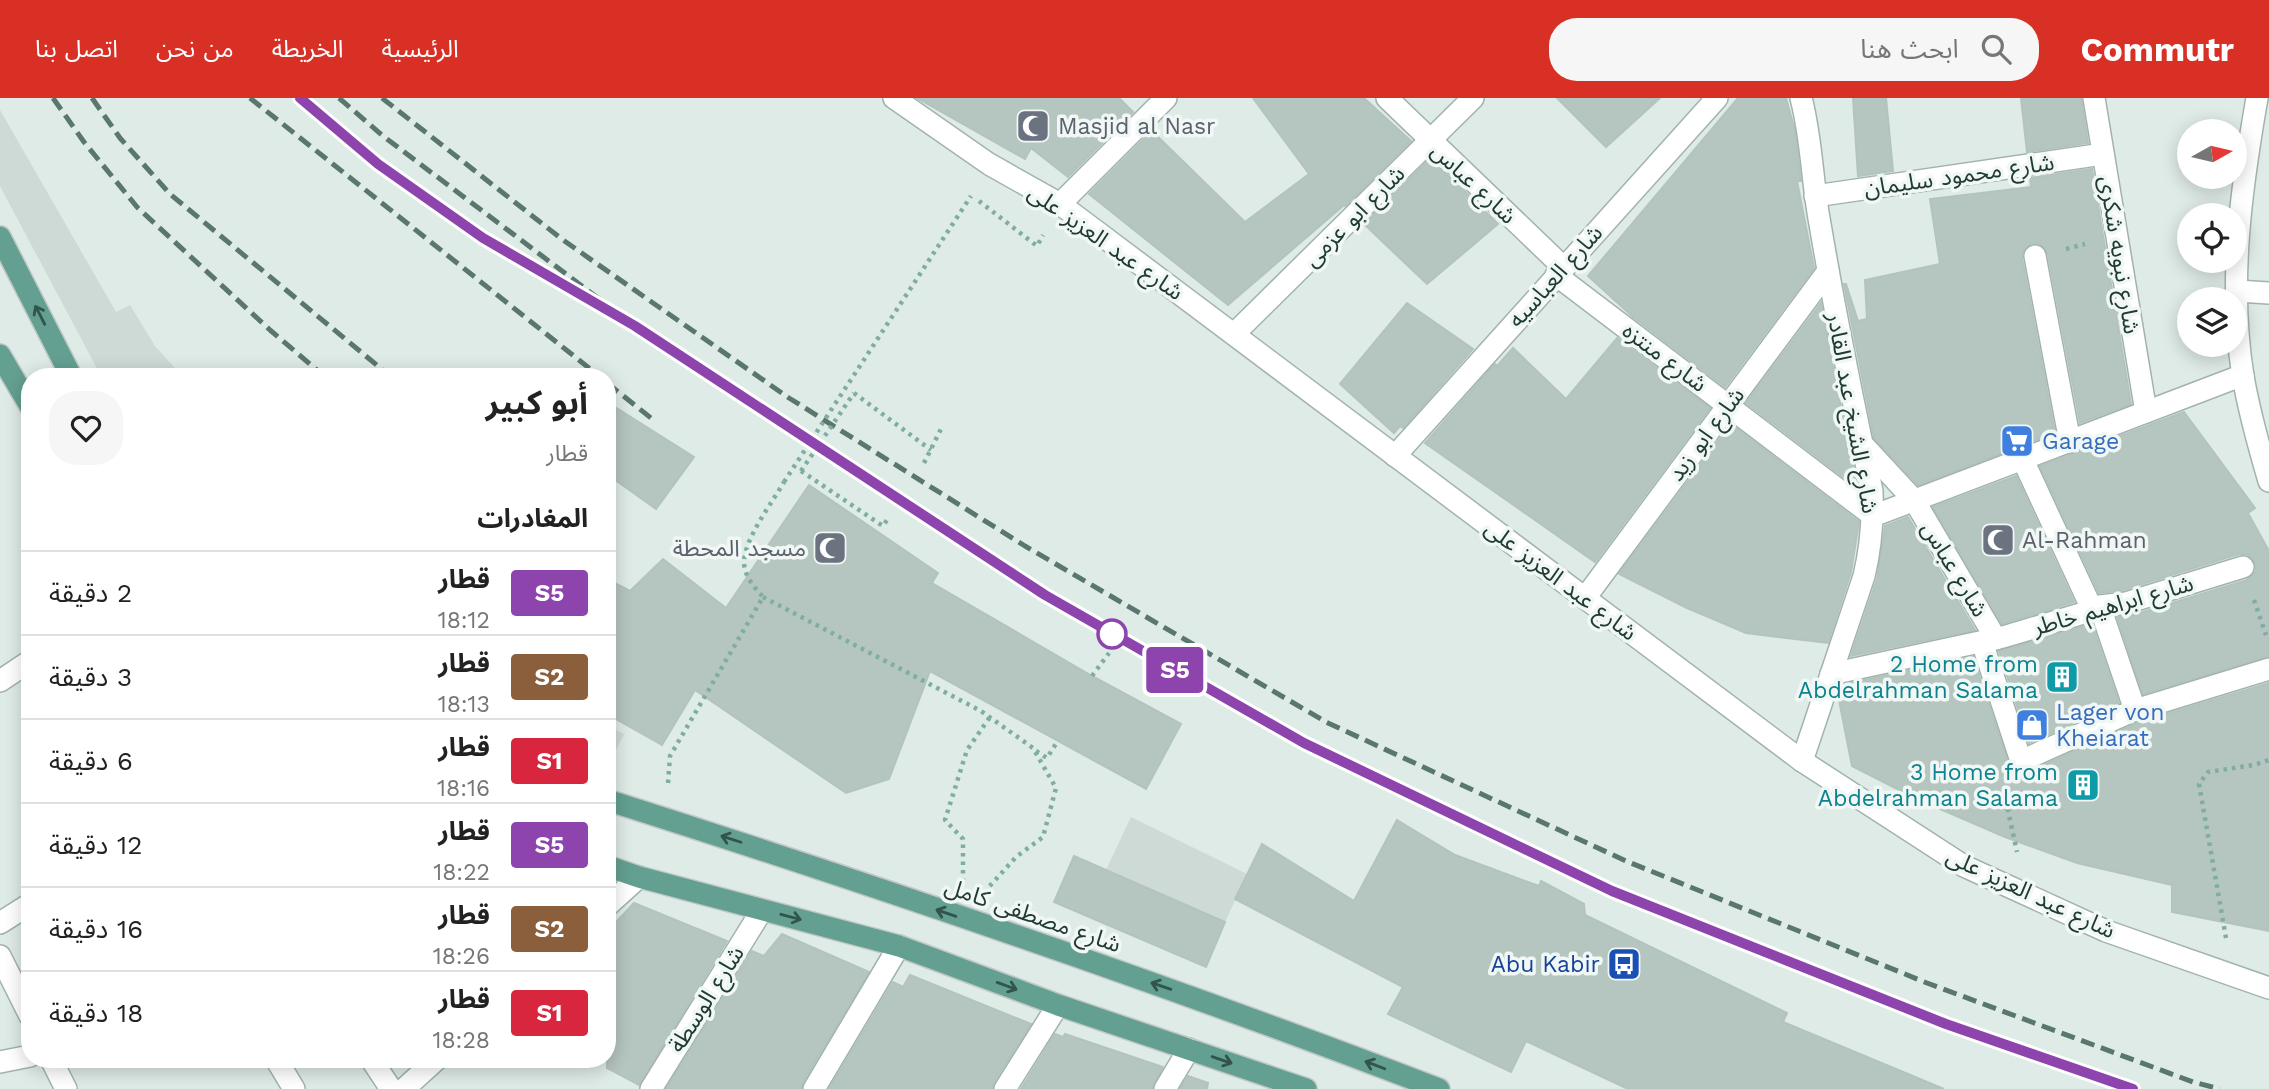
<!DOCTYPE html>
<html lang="ar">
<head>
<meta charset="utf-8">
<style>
	body { margin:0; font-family:"Work Sans","Noto Sans Arabic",sans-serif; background:#f6f6f6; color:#222; direction:rtl; height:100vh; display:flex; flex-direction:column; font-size:26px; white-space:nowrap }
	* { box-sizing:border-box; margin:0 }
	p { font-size:23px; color:#767676 }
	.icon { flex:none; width:38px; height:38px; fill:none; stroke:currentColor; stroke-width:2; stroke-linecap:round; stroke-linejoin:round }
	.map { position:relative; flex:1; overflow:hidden; direction:ltr }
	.side { position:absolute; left:21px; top:270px; width:595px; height:700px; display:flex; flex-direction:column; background:#fff; border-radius:28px; box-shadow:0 4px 18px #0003; direction:rtl }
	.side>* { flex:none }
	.badge { padding:0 14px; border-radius:5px; font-size:24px; line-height:46px }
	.needle { width:46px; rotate:82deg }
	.controls { position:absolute; left:2177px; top:21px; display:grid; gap:14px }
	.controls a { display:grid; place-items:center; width:70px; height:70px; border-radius:50%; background:#fff; box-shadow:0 4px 18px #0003; font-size:35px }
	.map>.badge { position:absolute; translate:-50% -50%; box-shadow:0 0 0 4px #fff }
	h2 { padding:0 28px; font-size:26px; line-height:63px }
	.round { display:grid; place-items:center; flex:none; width:74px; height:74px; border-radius:28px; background:#f6f6f6 }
	.headline { display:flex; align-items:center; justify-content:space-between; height:119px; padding:0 28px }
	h1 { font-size:33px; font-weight:700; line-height:52px }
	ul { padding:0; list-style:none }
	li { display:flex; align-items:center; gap:21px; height:84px; padding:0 28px; border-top:2px solid #e0e0e0 }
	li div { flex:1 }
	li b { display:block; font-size:26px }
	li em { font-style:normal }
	li .badge { min-width:77px; font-weight:700; text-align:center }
	header { display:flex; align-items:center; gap:42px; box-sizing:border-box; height:98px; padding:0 35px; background:#d93025; color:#fff }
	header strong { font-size:33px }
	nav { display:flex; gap:38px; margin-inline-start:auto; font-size:24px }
	.search { width:490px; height:63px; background:#f6f6f6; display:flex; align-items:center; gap:18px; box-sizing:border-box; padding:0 24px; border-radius:28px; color:#767676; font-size:26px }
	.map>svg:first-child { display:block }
</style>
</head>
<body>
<header>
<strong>Commutr</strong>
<div class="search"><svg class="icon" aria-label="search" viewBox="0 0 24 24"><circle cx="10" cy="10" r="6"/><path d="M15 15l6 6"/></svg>ابحث هنا</div>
<nav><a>الرئيسية</a><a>الخريطة</a><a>من نحن</a><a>اتصل بنا</a></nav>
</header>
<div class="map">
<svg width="2269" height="991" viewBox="0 0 2269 991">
	<rect width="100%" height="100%" fill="#dfebe6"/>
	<g fill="#cedad5">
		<path d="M 0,12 L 116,214 L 130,207 L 155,248 L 182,278 L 101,278 L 0,88 Z"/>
		<path d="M 607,627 L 624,636 L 607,670 Z"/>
		<path d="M 1131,719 L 1247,776 L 1225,824 L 1106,772 Z"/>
	</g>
	<g fill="#b5c5bf" stroke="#b2c4bd" stroke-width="2">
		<path d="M 917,0 L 1119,0 L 1133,14 L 1068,79 L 1031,50 L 1025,61 Z"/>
		<path d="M 1253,0 L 1364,0 L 1411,43 L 1345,108 L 1344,107 L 1228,207 L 1089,96 L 1152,33 L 1245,124 L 1309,76 Z"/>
		<path d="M 1557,0 L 1660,0 L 1606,49 Z"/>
		<path d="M 1738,0 L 1786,0 L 1795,33 L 1801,83 L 1797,83 L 1814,170 L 1725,289 L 1633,219 L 1588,178 Z"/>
		<path d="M 1853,0 L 1886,0 L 1893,73 L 1858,78 Z"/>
		<path d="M 2021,0 L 2081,0 L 2088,45 L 2027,54 Z"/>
		<path d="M 1431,60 L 1498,126 L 1427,186 L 1364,126 Z"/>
		<path d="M 2092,71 L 2131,306 L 2080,325 L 2048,156 L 2040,146 L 2032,145 L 2023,153 L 2022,160 L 2055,335 L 1918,387 L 1874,340 L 1844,186 L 1846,186 L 1858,223 L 1867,221 L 1865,182 L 1940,166 L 1930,101 L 2031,89 L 2030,80 Z"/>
		<path d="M 1407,205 L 1473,251 L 1403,330 L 1400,328 L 1394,335 L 1340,286 Z"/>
		<path d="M 1821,205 L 1838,296 L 1858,390 L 1746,305 Z"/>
		<path d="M 1617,240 L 1710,310 L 1595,464 L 1425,345 L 1495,266 L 1497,268 L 1513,250 L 1566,301 Z"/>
		<path d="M 607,304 L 694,359 L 656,411 L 607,376 Z"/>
		<path d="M 2184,314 L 2255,410 L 2248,415 L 2269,453 L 2269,558 L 2143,596 L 2117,519 L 2130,518 L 2247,482 L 2256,473 L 2255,465 L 2247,456 L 2239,456 L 2123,492 L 2099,495 L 2040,368 Z"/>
		<path d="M 1731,326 L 1859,424 L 1851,474 L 1828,545 L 1746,535 L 1687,510 L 1619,476 Z"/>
		<path d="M 2016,378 L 2074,504 L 2002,526 L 1933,409 Z"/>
		<path d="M 809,387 L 938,475 L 932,485 L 1092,578 L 1181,626 L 1146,691 L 930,573 L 889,681 L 846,695 L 695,592 L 662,647 L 607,616 L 607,481 L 630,493 L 663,461 L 726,510 Z"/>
		<path d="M 1908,419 L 1975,532 L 1851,558 L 1877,481 L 1885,428 Z"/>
		<path d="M 2092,526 L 2119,605 L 2029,645 L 1999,553 Z"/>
		<path d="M 1973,559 L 2009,667 L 2013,673 L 2020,676 L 2026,675 L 2140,624 L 2269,585 L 2269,833 L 2172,814 L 2172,787 L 2077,765 L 2005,739 L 1917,701 L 1852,668 L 1838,597 L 1841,587 Z"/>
		<path d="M 1397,722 L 1455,757 L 1539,788 L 1541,783 L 1584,806 L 1585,817 L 1787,915 L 1783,924 L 1944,991 L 1628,991 L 1526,943 L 1511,974 L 1388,916 L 1403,889 L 1235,801 L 1262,746 L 1354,803 Z"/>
		<path d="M 1074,758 L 1225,824 L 1206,869 L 1054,804 Z"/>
		<path d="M 634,805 L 727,843 L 639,987 L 607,970 L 607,834 Z"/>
		<path d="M 782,836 L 869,874 L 803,984 L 801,991 L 666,991 L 752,853 L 764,858 Z"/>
		<path d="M 910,877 L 1031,926 L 994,984 L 992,991 L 829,991 L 893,884 L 903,889 Z"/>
		<path d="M 1055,936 L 1063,939 L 1065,936 L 1163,969 L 1152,991 L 1021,991 Z"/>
		<path d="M 1188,978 L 1208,985 L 1207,991 L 1180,991 Z"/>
	</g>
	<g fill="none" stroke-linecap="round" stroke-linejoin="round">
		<defs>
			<g id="minor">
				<path d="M 894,0 L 989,66 L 1060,106 L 1802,663 L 1964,768 L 2106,833 L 2269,890"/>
				<path d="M 1387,0 L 1563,169"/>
				<path d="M 1801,0 C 1812,41 1812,85 1820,126 C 1835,215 1853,304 1872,393 C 1873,422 1871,449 1864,478 L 1802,663"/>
				<path d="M 2094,0 L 2146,314"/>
				<path d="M 2257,0 C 2241,91 2228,186 2243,278 C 2249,314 2259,349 2269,383"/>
				<path d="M 1815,98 L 2103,56"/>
				<path d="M 1060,106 L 1166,0"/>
				<path d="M 2035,158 L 2070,344"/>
				<path d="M 1556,177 L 1873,418 L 2243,277"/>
				<path d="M 2237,193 L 2269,195"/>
				<path d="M 1235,235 L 1473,0"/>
				<path d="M 1863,347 L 1914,402 L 1996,541"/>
				<path d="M 1395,358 L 1717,0"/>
				<path d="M 2023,362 L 2091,509"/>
				<path d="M 1585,500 L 1828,173"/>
				<path d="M 2100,509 L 2135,612"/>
				<path d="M 1982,544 L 2021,663 L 2135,612 L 2269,571"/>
				<path d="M 1831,576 L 2003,539 L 2087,514 L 2091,509 L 2126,505 L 2243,469"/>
				<path d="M 0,583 L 30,563"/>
				<path d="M 607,808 L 639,779"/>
				<path d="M 0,825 L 30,806"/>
				<path d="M 0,858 L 30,918"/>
				<path d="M 51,961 L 66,991"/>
				<path d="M 276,961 L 294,991"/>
				<path d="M 371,961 L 391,991"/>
				<path d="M 0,964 L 30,958"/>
				<path d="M 404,991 L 437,961"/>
				<path d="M 651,991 L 762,812"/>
				<path d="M 814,991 L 899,848"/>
				<path d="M 1005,991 L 1058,907"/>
				<path d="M 1165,991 L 1189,951"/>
			</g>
			<g id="primary">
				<path d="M 0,139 L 71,278"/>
				<path d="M 0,257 L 30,308"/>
				<path d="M 607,702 C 887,791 1165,886 1439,991"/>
				<path d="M 607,768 L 639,779 L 899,848 L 1058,907 L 1306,991"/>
			</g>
		</defs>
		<use href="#minor" stroke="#a2b3ad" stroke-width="24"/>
		<use href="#primary" stroke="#c1c8c6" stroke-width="24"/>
		<g stroke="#7faea1" stroke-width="4.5" stroke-dasharray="3.5 5" stroke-linecap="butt">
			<path d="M 979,103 L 1037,148 L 1043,137"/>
			<path d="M 2066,151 L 2085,146"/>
			<path d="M 854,295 L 931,352"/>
			<path d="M 924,365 L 941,331"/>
			<path d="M 801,373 L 883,428 L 889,419"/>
			<path d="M 763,499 L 981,613 L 1033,650 L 1056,690 L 1043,739 L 1016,759 L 988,790"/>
			<path d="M 2254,502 L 2266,537"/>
			<path d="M 1092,578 L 1109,555"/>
			<path d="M 1036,653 L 1047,660 L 1057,644"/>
			<path d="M 668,685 L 670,658 L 763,499 C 754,489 745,479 744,465 C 744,441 772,405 784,384"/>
			<path d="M 2004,694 L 2017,754"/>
			<path d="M 963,784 L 963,741 L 945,722 L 967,652 L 990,619"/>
			<path d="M 2226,840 L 2199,686 L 2208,674 L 2254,667 L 2269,662"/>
		</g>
		<use href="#minor" stroke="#fff" stroke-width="21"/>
		<use href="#primary" stroke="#63a092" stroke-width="21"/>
		<g stroke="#5a776f" stroke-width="5" stroke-dasharray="14 7" stroke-linecap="butt">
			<path d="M 53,0 L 84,44 L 137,109 L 270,232 L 324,278"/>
			<path d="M 92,0 L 120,40 L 170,96 L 390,278"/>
			<path d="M 250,0 L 599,278"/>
			<path d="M 300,0 L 378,66 L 483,140 L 575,193"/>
			<path d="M 339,0 L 383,38 L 635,228 L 1045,497 L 1304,645 L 1612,794 L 1946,926 L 2133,991"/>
			<path d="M 382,0 L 563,142 L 789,300 L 1025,448 L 1326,624 L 1626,763 L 1927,885 L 2193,984 L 2220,991"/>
			<path d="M 607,285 L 656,324"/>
		</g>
		<g stroke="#7faea1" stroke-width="4.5" stroke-dasharray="3.5 5" stroke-linecap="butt">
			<path d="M 801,373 L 854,295"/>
			<path d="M 784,384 L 971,98"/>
		</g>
	</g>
	<defs><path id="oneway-shaft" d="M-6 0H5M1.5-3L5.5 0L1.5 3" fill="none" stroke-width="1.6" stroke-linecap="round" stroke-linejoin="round" transform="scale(1.75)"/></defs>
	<g stroke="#31544c">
		<use href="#oneway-shaft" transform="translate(40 217) rotate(-117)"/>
		<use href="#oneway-shaft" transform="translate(731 741) rotate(-162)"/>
		<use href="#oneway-shaft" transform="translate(946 815) rotate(-161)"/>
		<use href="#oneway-shaft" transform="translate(791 819) rotate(15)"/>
		<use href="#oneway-shaft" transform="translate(1007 888) rotate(20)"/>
		<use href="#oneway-shaft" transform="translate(1161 888) rotate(-161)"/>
		<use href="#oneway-shaft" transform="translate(1222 962) rotate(19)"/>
		<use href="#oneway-shaft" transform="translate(1375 967) rotate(-159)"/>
	</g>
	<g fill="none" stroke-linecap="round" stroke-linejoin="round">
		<defs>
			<path id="line" d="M 300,0 L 378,66 L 483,140 L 635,228 L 1045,497 L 1304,645 L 1612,793 L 1946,926 L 2133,991"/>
		</defs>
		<use href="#line" stroke="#fff" stroke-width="16"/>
		<use href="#line" stroke="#8e44ad" stroke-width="10"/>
	</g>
	<defs>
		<symbol id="mosque-square" viewBox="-11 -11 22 22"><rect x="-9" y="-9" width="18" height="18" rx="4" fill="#6b7280" stroke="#f0f7f4"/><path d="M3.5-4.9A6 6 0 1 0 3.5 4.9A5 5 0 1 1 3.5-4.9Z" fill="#fff"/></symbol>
		<symbol id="supermarket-square" viewBox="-11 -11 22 22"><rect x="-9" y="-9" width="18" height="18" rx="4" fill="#3f7fe0" stroke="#f0f7f4"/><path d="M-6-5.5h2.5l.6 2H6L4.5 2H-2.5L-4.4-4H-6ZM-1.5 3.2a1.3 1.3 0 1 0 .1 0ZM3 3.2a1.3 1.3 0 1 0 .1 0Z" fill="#fff"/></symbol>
		<symbol id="building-square" viewBox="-11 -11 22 22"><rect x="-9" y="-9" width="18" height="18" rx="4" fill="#0f9aa8" stroke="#f0f7f4"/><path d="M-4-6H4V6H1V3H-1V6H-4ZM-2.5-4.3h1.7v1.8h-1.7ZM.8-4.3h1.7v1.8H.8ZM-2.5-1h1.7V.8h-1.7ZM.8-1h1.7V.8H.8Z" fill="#fff"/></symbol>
		<symbol id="shop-square" viewBox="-11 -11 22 22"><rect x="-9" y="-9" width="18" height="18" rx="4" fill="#3f7fe0" stroke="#f0f7f4"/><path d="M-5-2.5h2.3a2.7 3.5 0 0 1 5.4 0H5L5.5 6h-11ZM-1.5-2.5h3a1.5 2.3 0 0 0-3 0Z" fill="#fff"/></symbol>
		<symbol id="bus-square" viewBox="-11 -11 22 22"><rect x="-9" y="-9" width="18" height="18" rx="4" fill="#1a4fb4" stroke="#f0f7f4"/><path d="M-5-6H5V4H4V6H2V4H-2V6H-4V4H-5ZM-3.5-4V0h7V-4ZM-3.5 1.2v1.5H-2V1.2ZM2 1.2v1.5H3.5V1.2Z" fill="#fff"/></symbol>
	</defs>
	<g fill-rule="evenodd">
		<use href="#mosque-square" x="1014" y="9" width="38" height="38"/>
		<use href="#supermarket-square" x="1998" y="324" width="38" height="38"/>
		<use href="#mosque-square" x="1979" y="423" width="38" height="38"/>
		<use href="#mosque-square" x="811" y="431" width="38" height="38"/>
		<use href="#building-square" x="2043" y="560" width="38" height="38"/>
		<use href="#shop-square" x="2013" y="608" width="38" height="38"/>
		<use href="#building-square" x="2064" y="668" width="38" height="38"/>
		<use href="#bus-square" x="1605" y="847" width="38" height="38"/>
	</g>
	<circle fill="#fff" stroke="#8e44ad" stroke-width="3.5" cx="1112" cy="536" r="14"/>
	<g text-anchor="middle" stroke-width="7" stroke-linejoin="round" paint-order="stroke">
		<g font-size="23" fill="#5b616d" stroke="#f0f7f4" text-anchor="start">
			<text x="1058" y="36">Masjid al Nasr</text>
			<text x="2022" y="450">Al-Rahman</text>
			<text x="806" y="458" text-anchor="end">مسجد المحطة</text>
		</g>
		<g font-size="23" fill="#203b34" stroke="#f0f7f4">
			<text transform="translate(1959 77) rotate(-8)" y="8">شارع محمود سليمان</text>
			<text transform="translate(1474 85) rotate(43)" y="8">شارع عباس</text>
			<text transform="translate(1354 118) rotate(-45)" y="8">شارع ابو عزمى</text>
			<text transform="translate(1106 144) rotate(35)" y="8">شارع عبد العزيز على</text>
			<text transform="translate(2120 157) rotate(81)" y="8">شارع نبويه شكرى</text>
			<text transform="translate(1555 178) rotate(-48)" y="8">شارع العباسيه</text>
			<text transform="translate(1665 259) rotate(37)" y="8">شارع منتزه</text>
			<text transform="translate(1853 315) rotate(80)" y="8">شارع الشيخ عبد القادر</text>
			<text transform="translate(1706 336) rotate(-53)" y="8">شارع ابو زيد</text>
			<text transform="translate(1955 471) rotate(59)" y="8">شارع عباس</text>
			<text transform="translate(1561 482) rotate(37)" y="8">شارع عبد العزيز على</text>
			<text transform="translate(2113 507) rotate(-16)" y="8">شارع ابراهيم خاطر</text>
			<text transform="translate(2031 795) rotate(25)" y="8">شارع عبد العزيز على</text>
			<text transform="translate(1033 817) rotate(19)" y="8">شارع مصطفى كامل</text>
			<text transform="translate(706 901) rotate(-58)" y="8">شارع الوسطة</text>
		</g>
		<g font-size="23" fill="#366cbe" stroke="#f0f7f4" text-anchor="start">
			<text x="2042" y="351">Garage</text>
			<text x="2056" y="622">Lager von<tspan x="2056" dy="26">Kheiarat</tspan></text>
		</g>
		<g font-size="23" fill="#0d838f" stroke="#f0f7f4" text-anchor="end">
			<text x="2038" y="574">2 Home from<tspan x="2038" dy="26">Abdelrahman Salama</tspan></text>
			<text x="2058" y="682">3 Home from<tspan x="2058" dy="26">Abdelrahman Salama</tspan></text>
		</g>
		<g font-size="23" fill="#164399" stroke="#f0f7f4" text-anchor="end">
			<text x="1600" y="874">Abu Kabir</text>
		</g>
	</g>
</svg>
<div class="controls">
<a><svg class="needle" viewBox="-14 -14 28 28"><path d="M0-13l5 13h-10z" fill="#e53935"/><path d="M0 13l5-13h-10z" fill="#767676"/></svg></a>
<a><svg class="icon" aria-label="locate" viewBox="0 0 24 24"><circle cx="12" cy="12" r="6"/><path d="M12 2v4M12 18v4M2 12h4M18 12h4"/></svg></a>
<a><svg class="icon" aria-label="layers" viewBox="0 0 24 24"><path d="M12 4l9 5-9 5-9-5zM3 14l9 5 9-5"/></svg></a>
</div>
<b class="badge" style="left:1175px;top:572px;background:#8e44ad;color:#fff">S5</b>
<section class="side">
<div class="headline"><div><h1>أبو كبير</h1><p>قطار</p></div><a class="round"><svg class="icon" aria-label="heart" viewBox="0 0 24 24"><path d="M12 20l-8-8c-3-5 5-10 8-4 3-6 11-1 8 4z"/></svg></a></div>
<h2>المغادرات</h2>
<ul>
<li><span class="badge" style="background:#8e44ad;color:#fff">S5</span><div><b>قطار</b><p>18:12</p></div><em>2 دقيقة</em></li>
<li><span class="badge" style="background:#8b5e3c;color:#fff">S2</span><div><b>قطار</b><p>18:13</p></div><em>3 دقيقة</em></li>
<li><span class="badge" style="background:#d7263d;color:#fff">S1</span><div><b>قطار</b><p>18:16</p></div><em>6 دقيقة</em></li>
<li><span class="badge" style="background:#8e44ad;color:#fff">S5</span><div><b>قطار</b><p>18:22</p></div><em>12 دقيقة</em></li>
<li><span class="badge" style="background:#8b5e3c;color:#fff">S2</span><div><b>قطار</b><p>18:26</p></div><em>16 دقيقة</em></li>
<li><span class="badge" style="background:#d7263d;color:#fff">S1</span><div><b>قطار</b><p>18:28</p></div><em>18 دقيقة</em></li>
</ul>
</section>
</div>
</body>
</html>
